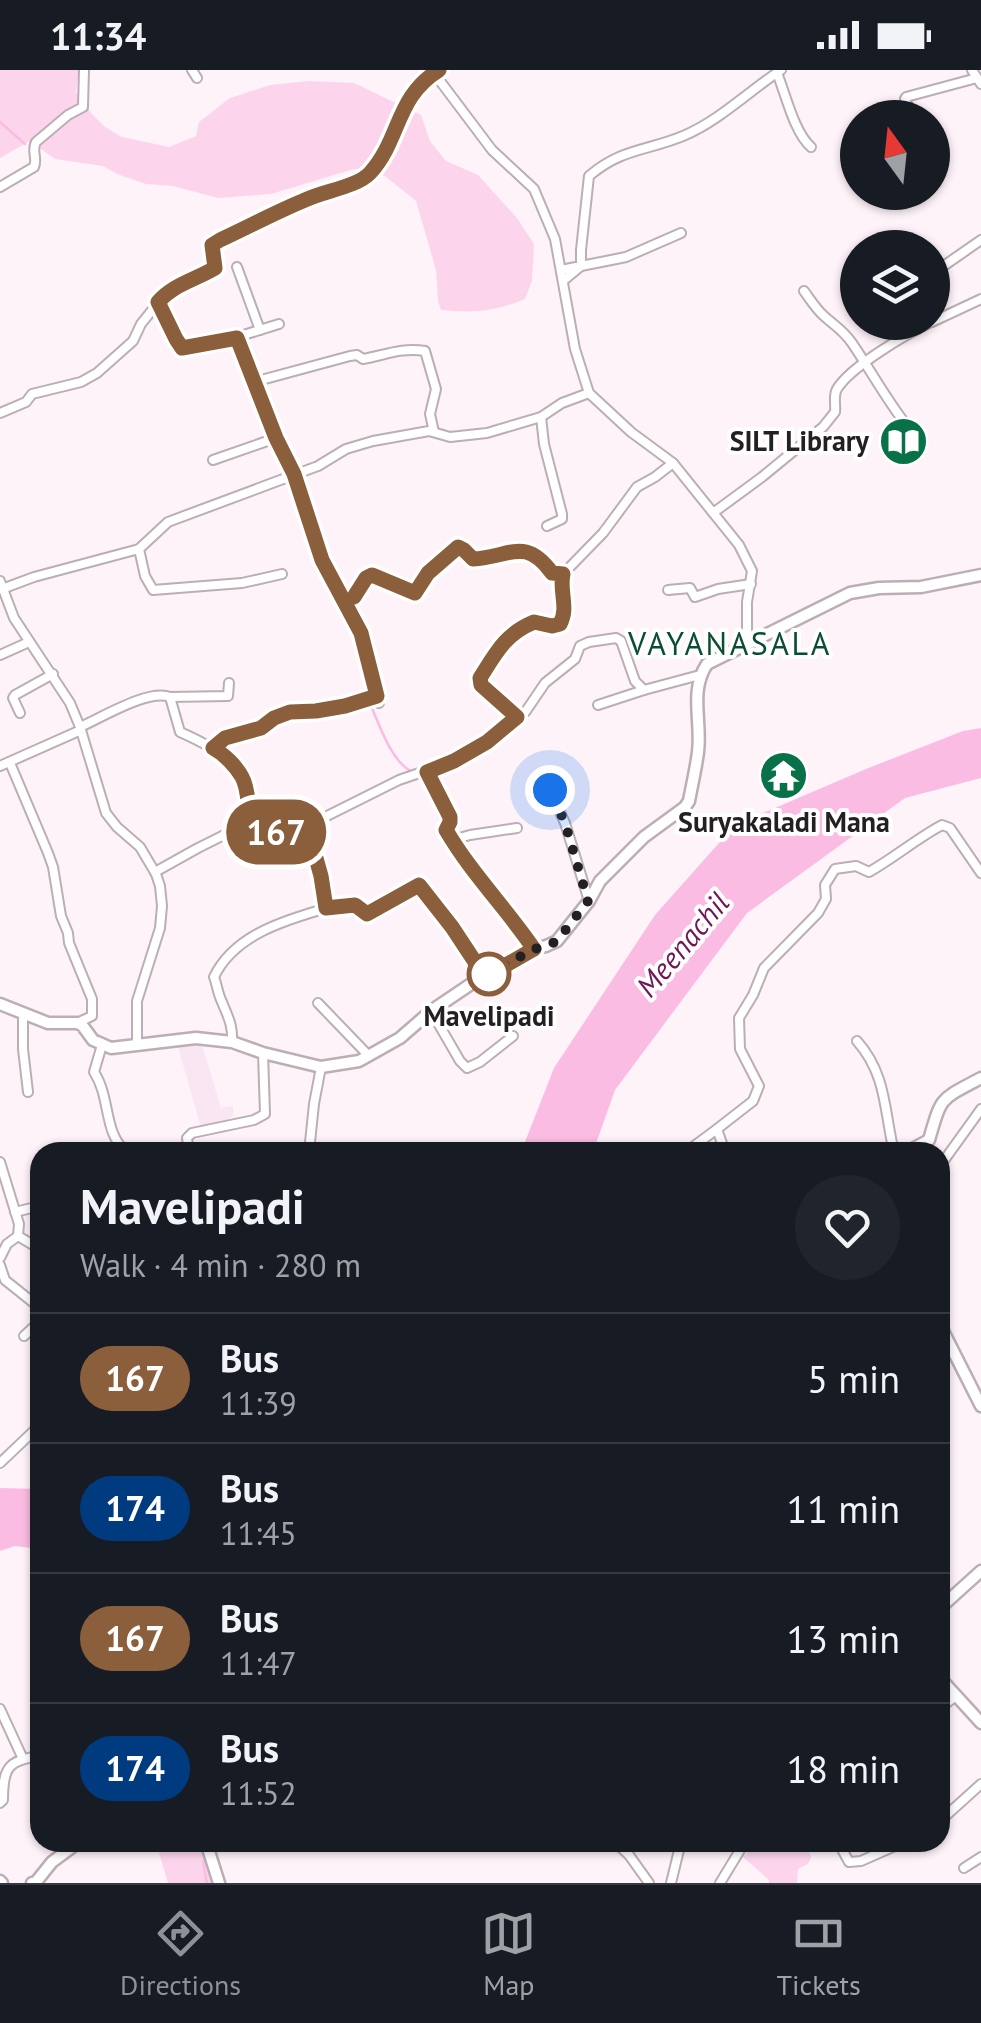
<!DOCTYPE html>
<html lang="en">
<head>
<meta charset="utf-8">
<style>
	body { margin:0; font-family:"PT Sans",sans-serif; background:#20242c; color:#f1f3f6; height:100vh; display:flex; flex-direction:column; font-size:38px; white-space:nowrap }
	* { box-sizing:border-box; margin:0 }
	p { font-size:32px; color:#9ea1a6 }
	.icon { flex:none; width:55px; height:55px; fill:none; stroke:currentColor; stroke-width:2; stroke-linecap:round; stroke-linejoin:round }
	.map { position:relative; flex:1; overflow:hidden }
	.panel { position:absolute; left:30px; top:1072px; width:920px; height:710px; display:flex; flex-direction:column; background:#171b24; border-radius:30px; box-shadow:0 2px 8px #0004 }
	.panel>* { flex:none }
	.badge { padding:0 20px; border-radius:32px; font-size:35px; line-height:65px }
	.needle { width:65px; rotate:345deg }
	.buttons { position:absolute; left:840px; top:30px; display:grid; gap:20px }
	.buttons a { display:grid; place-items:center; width:110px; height:110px; border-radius:50%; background:#171b24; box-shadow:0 2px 8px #0004; font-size:50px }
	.you { position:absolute; width:50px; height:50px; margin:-25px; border:8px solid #fff; border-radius:50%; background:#1a73e8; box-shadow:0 0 0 15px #1a73e833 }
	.map>.badge { position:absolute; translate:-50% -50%; box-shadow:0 0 0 5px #fff }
	.round { display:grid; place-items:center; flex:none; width:105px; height:105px; border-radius:52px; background:#20242c }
	.headline { display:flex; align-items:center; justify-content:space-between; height:170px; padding:0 50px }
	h1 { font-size:48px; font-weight:700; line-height:75px }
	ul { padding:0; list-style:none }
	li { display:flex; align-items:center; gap:30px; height:130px; padding:0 50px; border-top:2px solid #363941 }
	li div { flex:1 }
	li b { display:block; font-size:38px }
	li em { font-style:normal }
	li .badge { min-width:110px; font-weight:700; text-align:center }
	.status { display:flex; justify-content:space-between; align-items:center; height:70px; padding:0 50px; background:#171b24; direction:ltr }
	.status svg { height:28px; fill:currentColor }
	.tab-bar { display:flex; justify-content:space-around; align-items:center; height:140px; border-top:2px solid #363941; background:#171b24; font-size:28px; color:#9ea1a6 }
	.tab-bar a { display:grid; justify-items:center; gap:5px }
	.tab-bar .on { color:#8c9099 }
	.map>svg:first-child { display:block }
</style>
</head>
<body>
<div class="status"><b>11:34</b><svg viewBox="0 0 49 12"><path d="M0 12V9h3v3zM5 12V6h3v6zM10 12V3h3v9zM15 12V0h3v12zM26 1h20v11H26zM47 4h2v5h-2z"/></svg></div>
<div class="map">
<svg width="981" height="1813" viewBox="0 0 981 1813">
	<rect width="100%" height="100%" fill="#fef3f9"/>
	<path fill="#fae6f2" d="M 201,971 L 221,1038 L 233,1036 L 233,1046 L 226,1051 L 201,1058 L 177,973 Z"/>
	<g fill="#fcd5ed">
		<path d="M 0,0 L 79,0 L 76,22 L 92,44 L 105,57 L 122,67 L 169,77 L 196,66 L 199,52 L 230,28 L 270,15 L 309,11 L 354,13 L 421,45 L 430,71 L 446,91 L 478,105 L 517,148 L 534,174 L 532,211 L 525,229 C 493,242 475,243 441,240 L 438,231 L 436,200 L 416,131 L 385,106 L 354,99 L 271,124 L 218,128 L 173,116 L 146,114 L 117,104 L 103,96 L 55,89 L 30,71 L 0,88 Z"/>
		<path d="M 758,1772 L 800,1772 L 807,1775 L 811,1787 L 808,1794 L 798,1799 L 797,1813 L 769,1813 L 769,1810 L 743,1787 Z"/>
		<path d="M 156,1773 L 202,1773 L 214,1813 L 168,1813 Z"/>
	</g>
	<g fill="#fbbce3">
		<path d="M 981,658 L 981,708 L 905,728 L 747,843 L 615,1020 L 593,1082 L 521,1082 L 554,998 L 655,845 L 735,755 L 866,699 L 963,661 Z"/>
		<path d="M 0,1418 L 40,1419 L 40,1479 L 15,1476 L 0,1481 Z"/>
	</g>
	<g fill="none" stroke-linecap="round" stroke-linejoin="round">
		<g stroke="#fbbce3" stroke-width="2.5">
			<path d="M 0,52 L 25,74"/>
			<path d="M 366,624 C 376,645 390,693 413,702"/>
			<path d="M 419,706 L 424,712 L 441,752 L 445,756"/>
			<path d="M 203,1792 L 207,1813"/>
		</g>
		<defs>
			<g id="minor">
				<path d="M 192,0 L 197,8"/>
				<path d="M 429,0 L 434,3 L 492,80 L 534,119 L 555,169 L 575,279 L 589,323 L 631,362 L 673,393 L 739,475 L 752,501 L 747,532 L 747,573"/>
				<path d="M 972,0 L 981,14"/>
				<path d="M 777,3 C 786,25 794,62 811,77"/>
				<path d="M 912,48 L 905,29 L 906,27 L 977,8"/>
				<path d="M 0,117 L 34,97 C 38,89 31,80 36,72 L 68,45 L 83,37 L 84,0"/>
				<path d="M 237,197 L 260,260"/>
				<path d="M 561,200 L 581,196 L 581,180 L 589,106 C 622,78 647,81 683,66 C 719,51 749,21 781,0"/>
				<path d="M 932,204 L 981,170"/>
				<path d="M 563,211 L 581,196 L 626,187 L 681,163"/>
				<path d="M 804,221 C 810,229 816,239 824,246 C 835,256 843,260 852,273 C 873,304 891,338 915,366"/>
				<path d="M 158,231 L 175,269 L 182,278 L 237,267 L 279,254"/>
				<path d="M 932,252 L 981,229"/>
				<path d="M 237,267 L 276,368 L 294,404 L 322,491 L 361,563 L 379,633"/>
				<path d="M 254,312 L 350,286 L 357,285 L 363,289 C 385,285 402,277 425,281 L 436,319 L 430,344 L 434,362"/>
				<path d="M 0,343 L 26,332 L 32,324 L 81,312 L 97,303 L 133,271 L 141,254 L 166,223 L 215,198 C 214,186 207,178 219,170 C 250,156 279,140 310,128 C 326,121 355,117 368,107 C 402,78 391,29 439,0"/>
				<path d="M 541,347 L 544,374 L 562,444 L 562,449 L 547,456"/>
				<path d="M 213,390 L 276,368"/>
				<path d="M 713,443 L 762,407 L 823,357 L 835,342 C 836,334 833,326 837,319 C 851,296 907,264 931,252"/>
				<path d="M 139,479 L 145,506 L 153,520 L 242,513 L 282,504"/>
				<path d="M 0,511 L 14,548 L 70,633 L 80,657 L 106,743 L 117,757 L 140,777 L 156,804 L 160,816 L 162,836 L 160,858 L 137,931 L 137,976"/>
				<path d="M 2,519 L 34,507 L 139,479 L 168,452 L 318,396 L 346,379 L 373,371 L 429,361 L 450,367 L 487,363 L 541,347 L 562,333 L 589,323"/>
				<path d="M 668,520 L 690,518 L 695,527 L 718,519 L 751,514"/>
				<path d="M 347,536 L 366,509 L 372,505 L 415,523 L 427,503 L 459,477 L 465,480 L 473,489 C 511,487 525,466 552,503 L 563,504"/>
				<path d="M 0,585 L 29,572"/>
				<path d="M 170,627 L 228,626 L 229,613"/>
				<path d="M 598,635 L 644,620"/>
				<path d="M 20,643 L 13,628 L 15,625 L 53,604"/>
				<path d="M 517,647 L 481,615 L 480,608 L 511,565 L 535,552 L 552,556 L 559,554 C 569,538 559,521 563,504 L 603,463 L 637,417 L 655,407 L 673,393"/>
				<path d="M 80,657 C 103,647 148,619 170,627 L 180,662 C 225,682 249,699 250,752 L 198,778 L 155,802"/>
				<path d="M 213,678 L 225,667 L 261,658 L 273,648 L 291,642 L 316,641 L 345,636 L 377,626"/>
				<path d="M 10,693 L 48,783 L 53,797 L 61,846 L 68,863 L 69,873 L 92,929 L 92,946 L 77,953"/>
				<path d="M 0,696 L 81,660"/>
				<path d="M 427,702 L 450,747 L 447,760 C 471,803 506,838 533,879"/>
				<path d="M 550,720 L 565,753 L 589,831"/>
				<path d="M 307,756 L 399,710 L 454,691 L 487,672 L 526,641 L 545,613 L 575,589 L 580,576 L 589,572 L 616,568 L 621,571 L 635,611 L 644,620 L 700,605"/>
				<path d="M 452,770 L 470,765 L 517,758"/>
				<path d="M 327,838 L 355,835 L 367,843 L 419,815 L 452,857 L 485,907"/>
				<path d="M 318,933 L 369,986"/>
				<path d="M 431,941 L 460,991 L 467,998 L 480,992 L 513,966"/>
				<path d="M 23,944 L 23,979 L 28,1022"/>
				<path d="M 857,971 C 887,1005 884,1041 894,1082"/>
				<path d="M 232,972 C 233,955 228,947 222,932 C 218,924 217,915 214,907 C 234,865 285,850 327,838 L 321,806 L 307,756 L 264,764 L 259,761 L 250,752"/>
				<path d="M 102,975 L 94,1002 C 111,1028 103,1062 126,1082"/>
				<path d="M 189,1082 L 187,1068 L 192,1063 L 254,1050 L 265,1044 L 263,983"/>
				<path d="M 309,1082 L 314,1034 L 321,997"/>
				<path d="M 686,1082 L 717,1059"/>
				<path d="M 725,1082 L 717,1059 L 753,1031 L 759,1016 L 740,979 L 739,948 L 753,925 L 764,898 L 818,843 L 826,829 L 825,815 L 835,799 L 856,796 L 869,802 C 894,788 916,769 942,755 L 950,758 L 981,803"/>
				<path d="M 0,1092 L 19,1154 L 18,1166 L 7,1174 L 0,1188"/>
				<path d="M 940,1096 L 981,1039"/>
				<path d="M 15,1142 L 40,1136"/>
				<path d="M 18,1166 L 40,1179"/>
				<path d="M 0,1195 L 5,1210 L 40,1238"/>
				<path d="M 24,1266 L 38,1253"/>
				<path d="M 0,1393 L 40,1355"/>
				<path d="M 940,1638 L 956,1626"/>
				<path d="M 0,1639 L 23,1689"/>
				<path d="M 0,1733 L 3,1730 C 3,1699 7,1690 40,1686"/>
				<path d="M 940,1751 L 981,1714"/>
				<path d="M 615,1772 L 629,1785 L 649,1813"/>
				<path d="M 838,1772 L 849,1792 L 861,1791 L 904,1772"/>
				<path d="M 964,1798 L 981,1787"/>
				<path d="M 671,1813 L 681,1772"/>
				<path d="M 720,1813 L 745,1772"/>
			</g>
			<g id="major">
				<path d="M 0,934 L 48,953 L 77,953 L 82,955 L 93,970 L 111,978 L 196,968 L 232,972 L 263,983 L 321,997 L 359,991 L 400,968 L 431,941 L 471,914 L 533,879 L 546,876 L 557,871 L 589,831 L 600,811 L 644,767 L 685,737 L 689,731 C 692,715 696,698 698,682 C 702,652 689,621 707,594 L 850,523 L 879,518 L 921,517 L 981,505"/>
				<path d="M 907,1082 L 929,1070 C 942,1025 940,1030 981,1008"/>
				<path d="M 940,1255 L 981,1336"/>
				<path d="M 940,1538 L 981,1501"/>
				<path d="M 940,1608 L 981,1653"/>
				<path d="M 206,1772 L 219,1813"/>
				<path d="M 0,1811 L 2,1813"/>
				<path d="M 32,1813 L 36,1812 L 52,1792 L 79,1772"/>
			</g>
		</defs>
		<use href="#minor" stroke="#bbaeb6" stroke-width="12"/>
		<use href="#major" stroke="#bbaeb6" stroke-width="15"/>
		<use href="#minor" stroke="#fff" stroke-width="8"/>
		<use href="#major" stroke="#fff" stroke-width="10"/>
	</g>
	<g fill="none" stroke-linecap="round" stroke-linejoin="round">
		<defs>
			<path id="line" d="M 354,527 L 366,508 L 372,505 L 415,523 L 428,503 L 458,477 L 464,480 L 473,489 C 510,487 525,466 552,503 L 563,504 C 559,521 569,538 560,554 L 552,556 L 534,552 C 505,564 496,583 480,608 L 481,615 L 517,647 L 487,672 L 454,691 L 427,702 L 450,747 L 450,752 L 446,760 C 471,803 506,838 534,879 L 485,907 L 452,857 L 419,815 L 367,844 L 355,835 L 326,838 L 321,806 L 307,756 L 264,764 C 242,752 253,727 242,707 C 236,696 224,684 213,678 L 225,668 L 261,658 L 274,648 L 290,642 L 316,641 L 345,636 L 377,626 L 361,563 L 322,490 L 294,404 L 276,368 L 237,268 L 182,278 L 176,269 L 158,232 C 174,214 195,210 215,198 L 212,175 L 220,170 C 248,157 276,142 305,130 C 323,121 357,117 370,103 C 401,69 395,27 439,0"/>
		</defs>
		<use href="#line" stroke="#fff" stroke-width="22"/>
		<use href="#line" stroke="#8b5e3c" stroke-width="15"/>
		<path stroke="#241f22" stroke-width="10" stroke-dasharray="0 18" d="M 489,904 L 534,879 L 546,876 L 557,871 L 588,831 L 565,753 L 550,720"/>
	</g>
	<defs>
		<symbol id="library-disc" viewBox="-11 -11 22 22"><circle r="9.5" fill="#087148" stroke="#fff"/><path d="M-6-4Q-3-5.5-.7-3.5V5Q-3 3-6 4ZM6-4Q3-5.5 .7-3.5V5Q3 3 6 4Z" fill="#fff"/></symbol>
		<symbol id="temple-disc" viewBox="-11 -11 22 22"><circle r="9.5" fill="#087148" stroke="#fff"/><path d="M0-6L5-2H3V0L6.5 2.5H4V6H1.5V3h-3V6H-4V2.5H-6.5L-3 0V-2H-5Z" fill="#fff"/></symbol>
	</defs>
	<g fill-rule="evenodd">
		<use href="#library-disc" x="876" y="344" width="55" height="55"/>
		<use href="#temple-disc" x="756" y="678" width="55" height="55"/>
	</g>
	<circle fill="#fff" stroke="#8b5e3c" stroke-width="5" cx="489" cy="904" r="20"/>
	<g text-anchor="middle" stroke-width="8" stroke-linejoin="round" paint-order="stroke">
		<g font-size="28" font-weight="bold" fill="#241f22" stroke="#fff" text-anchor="end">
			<text x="869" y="381">SILT Library</text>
			<text x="784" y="762" text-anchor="middle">Suryakaladi Mana</text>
		</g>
		<g font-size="28" font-weight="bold" fill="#241f22" stroke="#fff">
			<text x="489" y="956">Mavelipadi</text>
		</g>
		<g font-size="30" font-style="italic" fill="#701758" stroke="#fff">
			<text transform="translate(683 875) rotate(-50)" y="10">Meenachil</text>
		</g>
		<g font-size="32" letter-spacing="2.5" fill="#0a4d31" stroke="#fff">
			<text x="730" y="585">VAYANASALA</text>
		</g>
	</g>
</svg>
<div class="buttons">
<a><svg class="needle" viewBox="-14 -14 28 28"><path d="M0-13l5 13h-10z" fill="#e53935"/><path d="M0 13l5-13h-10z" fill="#9ea1a6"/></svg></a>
<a><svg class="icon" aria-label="layers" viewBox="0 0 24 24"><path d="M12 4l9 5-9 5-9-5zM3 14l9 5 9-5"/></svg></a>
</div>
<div class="you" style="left:550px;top:720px"></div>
<b class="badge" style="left:276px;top:762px;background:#8b5e3c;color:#fff">167</b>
<section class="panel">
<div class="headline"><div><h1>Mavelipadi</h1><p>Walk · 4 min · 280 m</p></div><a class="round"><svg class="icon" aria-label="heart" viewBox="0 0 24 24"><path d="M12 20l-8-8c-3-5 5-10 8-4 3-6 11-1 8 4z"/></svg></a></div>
<ul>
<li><span class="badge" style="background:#8b5e3c;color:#fff">167</span><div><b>Bus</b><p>11:39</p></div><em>5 min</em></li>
<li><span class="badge" style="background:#003b80;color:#fff">174</span><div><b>Bus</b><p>11:45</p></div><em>11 min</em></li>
<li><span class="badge" style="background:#8b5e3c;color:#fff">167</span><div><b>Bus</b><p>11:47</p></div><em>13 min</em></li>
<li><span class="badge" style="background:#003b80;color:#fff">174</span><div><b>Bus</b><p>11:52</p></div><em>18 min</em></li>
</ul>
</section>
</div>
<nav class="tab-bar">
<a class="on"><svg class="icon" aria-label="directions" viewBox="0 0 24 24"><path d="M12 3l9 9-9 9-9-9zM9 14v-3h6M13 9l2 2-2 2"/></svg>Directions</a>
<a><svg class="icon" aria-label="map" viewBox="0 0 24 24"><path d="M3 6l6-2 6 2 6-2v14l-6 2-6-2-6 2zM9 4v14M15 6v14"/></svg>Map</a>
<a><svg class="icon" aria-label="tickets" viewBox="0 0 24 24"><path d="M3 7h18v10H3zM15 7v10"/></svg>Tickets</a>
</nav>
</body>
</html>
